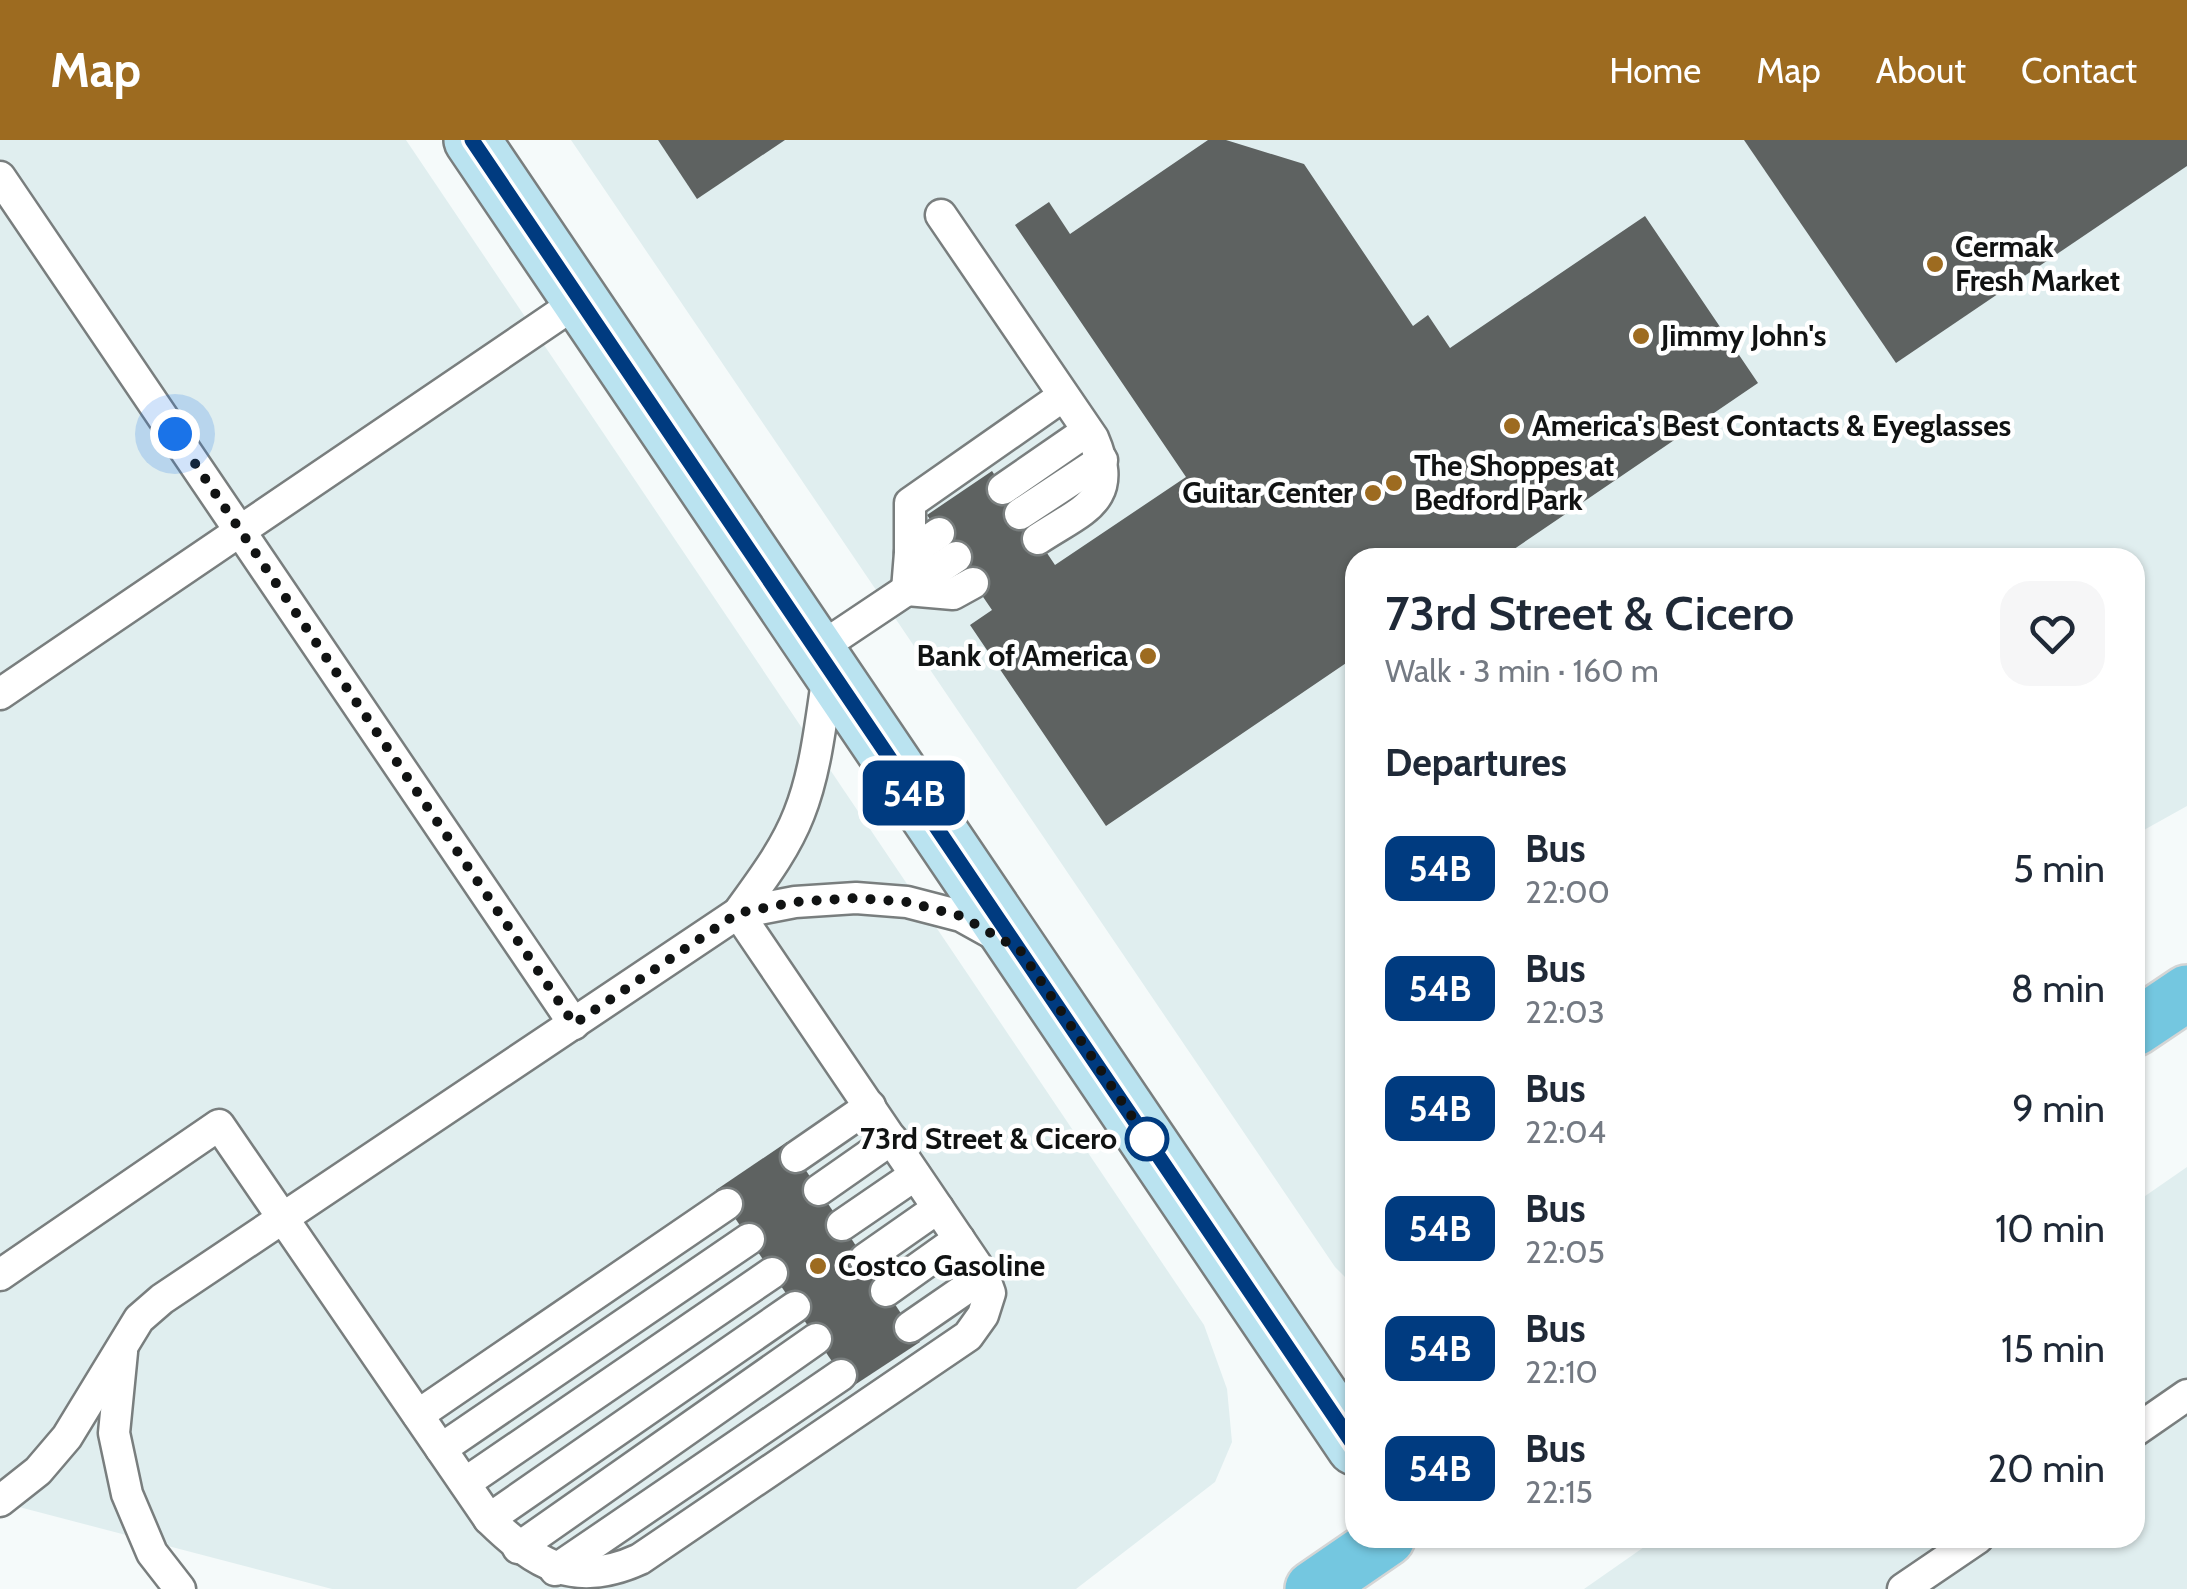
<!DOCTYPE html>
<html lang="en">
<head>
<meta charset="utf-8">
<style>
	body { margin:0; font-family:Cabin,sans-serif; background:#f6f6f7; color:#1f2937; height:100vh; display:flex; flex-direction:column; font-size:38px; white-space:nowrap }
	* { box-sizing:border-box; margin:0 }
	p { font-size:32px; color:#747a83 }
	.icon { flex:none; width:55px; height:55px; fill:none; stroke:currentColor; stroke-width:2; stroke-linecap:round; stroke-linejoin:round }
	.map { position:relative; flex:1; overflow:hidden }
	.details { position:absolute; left:1345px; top:408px; width:800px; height:1000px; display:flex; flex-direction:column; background:#fff; border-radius:30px; box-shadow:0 2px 8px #0004 }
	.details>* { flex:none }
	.badge { padding:0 20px; border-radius:15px; font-size:35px; line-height:65px }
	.you { position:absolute; width:50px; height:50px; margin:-25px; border:8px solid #fff; border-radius:50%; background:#1a73e8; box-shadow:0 0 0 15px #1a73e833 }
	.map>.badge { position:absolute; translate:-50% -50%; box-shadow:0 0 0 5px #fff }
	h2 { padding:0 40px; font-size:38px; line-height:90px }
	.round { display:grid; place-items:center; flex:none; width:105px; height:105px; border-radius:30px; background:#f6f6f7 }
	.overview { display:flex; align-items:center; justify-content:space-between; height:170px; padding:0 40px }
	h1 { font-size:48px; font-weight:600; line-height:75px }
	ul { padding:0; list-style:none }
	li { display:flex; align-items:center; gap:30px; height:120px; padding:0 40px }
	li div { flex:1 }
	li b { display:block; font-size:38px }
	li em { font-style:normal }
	li .badge { min-width:110px; font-weight:700; text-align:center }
	header { display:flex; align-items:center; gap:60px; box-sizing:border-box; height:140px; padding:0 50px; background:#9d6b20; color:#fff }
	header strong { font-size:48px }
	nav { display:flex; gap:55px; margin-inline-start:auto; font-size:35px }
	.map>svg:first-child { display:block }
</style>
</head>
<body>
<header>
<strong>Map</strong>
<nav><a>Home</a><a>Map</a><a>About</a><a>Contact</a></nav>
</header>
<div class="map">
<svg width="2187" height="1449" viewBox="0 0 2187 1449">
	<rect width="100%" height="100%" fill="#f5fafa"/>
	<g fill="#e0eeef">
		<path d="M 0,0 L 406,0 L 1204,1185 L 1227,1249 L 1232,1302 L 1215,1342 L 1076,1449 L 332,1449 L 0,1362 Z"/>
		<path d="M 571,0 L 2187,0 L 2187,666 L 2135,695 L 2135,418 L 1355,418 L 1355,1147 L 1335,1127 Z"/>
		<path d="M 2187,1027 L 2187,1449 L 1584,1449 L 1657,1398 L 2135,1398 L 2135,1063 Z"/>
	</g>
	<g fill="#5e6261">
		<path d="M 658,0 L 785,0 L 697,59 Z"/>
		<path d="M 1208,0 L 1226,0 L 1304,24 L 1413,186 L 1428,175 L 1450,208 L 1645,76 L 1758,243 L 1501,418 L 1355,418 L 1355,517 L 1106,686 L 970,485 L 992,470 L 927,375 L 992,331 L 1055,425 L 1186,337 L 1015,85 L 1049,62 L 1070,94 Z"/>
		<path d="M 1744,0 L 2187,0 L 2187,26 L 1896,223 Z"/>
		<path d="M 787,1002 L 920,1202 L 850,1248 L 716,1050 Z"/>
	</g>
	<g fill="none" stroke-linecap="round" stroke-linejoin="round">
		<defs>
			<g id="lane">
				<path d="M 0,37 L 574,884"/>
				<path d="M 941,75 L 1093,298 C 1120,361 1085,368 1038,399"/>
				<path d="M 1003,349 L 1087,291"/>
				<path d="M 1020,374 L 1102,320"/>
				<path d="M 939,393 L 910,413 L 907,450 L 953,454 L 973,443"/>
				<path d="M 910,413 L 910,363 L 1063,256"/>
				<path d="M 817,510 L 956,417"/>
				<path d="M 0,554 L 580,160"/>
				<path d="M 738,773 L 795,762 L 856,758 L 907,762 L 961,776 L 997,796"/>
				<path d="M 796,1017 L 870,966"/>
				<path d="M 819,1050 L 892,999"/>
				<path d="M 842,1085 L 915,1035"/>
				<path d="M 865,1119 L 938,1068"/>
				<path d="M 0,1135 L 219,985 L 489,1379 C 536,1425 575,1449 640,1419 L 968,1196 L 983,1175 L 990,1153 L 984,1136 L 738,773"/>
				<path d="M 886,1151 L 959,1099"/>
				<path d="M 910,1187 L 984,1136"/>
				<path d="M 122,1212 L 114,1293 L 127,1354 L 152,1413 L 180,1449"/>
				<path d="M 418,1275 L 727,1064"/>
				<path d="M 2135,1291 L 2187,1255"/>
				<path d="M 441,1309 L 749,1099"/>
				<path d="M 465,1343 L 772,1133"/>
				<path d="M 0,1361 L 38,1331 L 67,1297 L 139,1179 L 162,1159 L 738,773 C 761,741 785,710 799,674 C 817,629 821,577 829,529"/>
				<path d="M 489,1379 L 795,1167"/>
				<path d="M 518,1408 L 816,1199"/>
				<path d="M 555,1430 L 841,1235"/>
				<path d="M 1903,1449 L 1978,1398"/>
			</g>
			<path id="secondary" d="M 472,0 L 1355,1307"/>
			<g id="primary">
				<path d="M 2135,888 L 2187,853"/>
				<path d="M 1313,1449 L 1387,1398"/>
			</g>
		</defs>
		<use href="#lane" stroke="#797e7e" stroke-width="35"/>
		<use href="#secondary" stroke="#797e7e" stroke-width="60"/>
		<use href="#primary" stroke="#d4d5d5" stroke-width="60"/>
		<use href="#lane" stroke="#fff" stroke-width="30"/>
		<use href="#secondary" stroke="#bae3f0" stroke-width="55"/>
		<use href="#primary" stroke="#74c7e0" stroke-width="55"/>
	</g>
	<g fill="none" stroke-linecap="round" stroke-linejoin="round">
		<defs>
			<path id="line" d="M 472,0 L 1355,1307"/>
		</defs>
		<use href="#line" stroke="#fff" stroke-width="22"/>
		<use href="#line" stroke="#003b80" stroke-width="15"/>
		<path stroke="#111313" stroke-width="10" stroke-dasharray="0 18" d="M 175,294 L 574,884 L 738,773 L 795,762 L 856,758 L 907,762 L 961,776 L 1020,810 L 1147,999"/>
	</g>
	<g fill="#9d6b20" stroke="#fff" stroke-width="4">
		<circle cx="1935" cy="124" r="10"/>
		<circle cx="1641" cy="196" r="10"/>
		<circle cx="1512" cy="286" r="10"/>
		<circle cx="1394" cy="343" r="10"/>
		<circle cx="1373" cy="353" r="10"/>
		<circle cx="1148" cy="516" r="10"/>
		<circle cx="818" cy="1126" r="10"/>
	</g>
	<circle fill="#fff" stroke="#003b80" stroke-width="5" cx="1147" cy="999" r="20"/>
	<g text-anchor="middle" stroke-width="9" stroke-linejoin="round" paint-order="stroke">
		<g font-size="30" font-weight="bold" fill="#111313" stroke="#fff" text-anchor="start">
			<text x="1955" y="117">Cermak<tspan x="1955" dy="34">Fresh Market</tspan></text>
			<text x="1661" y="206">Jimmy John's</text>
			<text x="1532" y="296">America's Best Contacts &amp; Eyeglasses</text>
			<text x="1414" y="336">The Shoppes at<tspan x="1414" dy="34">Bedford Park</tspan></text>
			<text x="1353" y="363" text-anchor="end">Guitar Center</text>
			<text x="1128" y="526" text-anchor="end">Bank of America</text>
			<text x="838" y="1136">Costco Gasoline</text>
		</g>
		<g font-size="30" font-weight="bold" fill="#111313" stroke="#fff" text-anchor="end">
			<text x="1117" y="1009">73rd Street &amp; Cicero</text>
		</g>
	</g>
</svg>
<div class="you" style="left:175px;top:294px"></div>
<b class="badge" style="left:914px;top:653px;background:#003b80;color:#fff">54B</b>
<section class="details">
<div class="overview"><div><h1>73rd Street &amp; Cicero</h1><p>Walk · 3 min · 160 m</p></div><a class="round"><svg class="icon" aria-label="heart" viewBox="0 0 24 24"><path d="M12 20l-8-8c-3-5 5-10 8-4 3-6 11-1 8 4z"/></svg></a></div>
<h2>Departures</h2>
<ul>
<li><span class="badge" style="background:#003b80;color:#fff">54B</span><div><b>Bus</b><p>22:00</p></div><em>5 min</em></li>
<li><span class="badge" style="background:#003b80;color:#fff">54B</span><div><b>Bus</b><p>22:03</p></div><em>8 min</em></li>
<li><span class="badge" style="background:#003b80;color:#fff">54B</span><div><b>Bus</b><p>22:04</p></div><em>9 min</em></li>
<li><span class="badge" style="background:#003b80;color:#fff">54B</span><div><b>Bus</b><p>22:05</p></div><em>10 min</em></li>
<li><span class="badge" style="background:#003b80;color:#fff">54B</span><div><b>Bus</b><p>22:10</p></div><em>15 min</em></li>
<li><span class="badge" style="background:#003b80;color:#fff">54B</span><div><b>Bus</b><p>22:15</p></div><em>20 min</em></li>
</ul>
</section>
</div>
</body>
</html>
